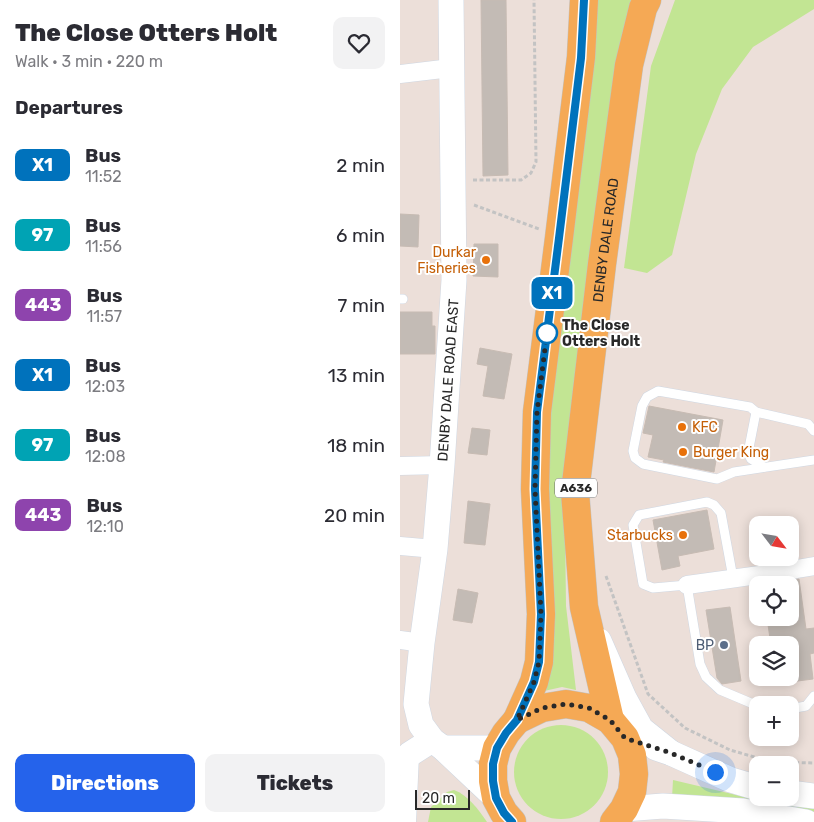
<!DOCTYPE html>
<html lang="en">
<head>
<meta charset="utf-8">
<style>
	body { margin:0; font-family:Rubik,sans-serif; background:#f2f2f3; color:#2b2b33; height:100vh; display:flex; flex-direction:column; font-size:19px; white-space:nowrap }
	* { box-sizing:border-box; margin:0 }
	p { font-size:16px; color:#7c7c81 }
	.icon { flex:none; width:28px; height:28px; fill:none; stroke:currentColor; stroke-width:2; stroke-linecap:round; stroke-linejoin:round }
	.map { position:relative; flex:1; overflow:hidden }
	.drawer { display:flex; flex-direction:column; background:#fff; width:400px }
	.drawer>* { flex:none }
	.badge { padding:0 10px; border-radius:8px; font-size:18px; line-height:32px }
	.needle { width:32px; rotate:121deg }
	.controls { position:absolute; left:349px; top:516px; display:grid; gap:10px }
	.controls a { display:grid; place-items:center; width:50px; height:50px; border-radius:10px; background:#fff; box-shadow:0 2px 12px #0003; font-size:25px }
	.scale { position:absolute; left:15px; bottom:12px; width:55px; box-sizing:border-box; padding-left:5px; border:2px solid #282828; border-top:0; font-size:14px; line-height:18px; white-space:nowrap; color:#282828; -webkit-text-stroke:4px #fff; paint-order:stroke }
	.you { position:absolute; width:25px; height:25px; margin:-12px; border:4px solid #fff; border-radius:50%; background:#1a73e8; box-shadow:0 0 0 8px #1a73e833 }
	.map>.badge { position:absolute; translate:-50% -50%; box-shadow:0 0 0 2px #fff }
	h2 { padding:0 15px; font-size:19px; line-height:45px }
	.round { display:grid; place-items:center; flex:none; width:52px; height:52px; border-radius:10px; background:#f2f2f3 }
	.summary { display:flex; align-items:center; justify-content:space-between; height:85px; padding:0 15px }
	h1 { font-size:24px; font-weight:800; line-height:38px }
	.primary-button { display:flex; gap:10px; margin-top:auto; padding:10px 15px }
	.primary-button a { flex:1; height:58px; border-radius:10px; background:#2563eb; color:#fff; font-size:20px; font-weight:800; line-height:58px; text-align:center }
	.primary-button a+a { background:#f2f2f3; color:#2b2b33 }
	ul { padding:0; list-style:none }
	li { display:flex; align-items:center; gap:15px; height:70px; padding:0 15px }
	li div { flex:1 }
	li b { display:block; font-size:19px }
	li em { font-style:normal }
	li .badge { min-width:55px; font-weight:700; text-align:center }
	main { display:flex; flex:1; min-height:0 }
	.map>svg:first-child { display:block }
</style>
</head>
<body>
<main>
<section class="drawer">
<div class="summary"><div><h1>The Close Otters Holt</h1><p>Walk · 3 min · 220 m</p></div><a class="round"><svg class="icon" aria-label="heart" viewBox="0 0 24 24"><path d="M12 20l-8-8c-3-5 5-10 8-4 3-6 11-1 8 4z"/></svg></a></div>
<h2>Departures</h2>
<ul>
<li><span class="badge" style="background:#0072bc;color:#fff">X1</span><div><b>Bus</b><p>11:52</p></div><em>2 min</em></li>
<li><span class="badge" style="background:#00a3b4;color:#fff">97</span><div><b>Bus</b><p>11:56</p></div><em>6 min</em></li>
<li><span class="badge" style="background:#8e44ad;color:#fff">443</span><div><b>Bus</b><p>11:57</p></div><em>7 min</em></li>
<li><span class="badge" style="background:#0072bc;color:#fff">X1</span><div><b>Bus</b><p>12:03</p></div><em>13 min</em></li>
<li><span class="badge" style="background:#00a3b4;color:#fff">97</span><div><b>Bus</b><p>12:08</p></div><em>18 min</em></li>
<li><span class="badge" style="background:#8e44ad;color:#fff">443</span><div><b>Bus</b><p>12:10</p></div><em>20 min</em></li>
</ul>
<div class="primary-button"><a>Directions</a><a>Tickets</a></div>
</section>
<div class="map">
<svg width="414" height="822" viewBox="0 0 414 822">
	<rect width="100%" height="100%" fill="#ecdfd9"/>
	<g fill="#c2e593">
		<path d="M 197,0 L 236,0 L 165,526 L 166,606 L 176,690 L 162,687 L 144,691 L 147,459 L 150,411 Z"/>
		<path d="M 275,0 L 414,0 L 414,9 L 353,47 L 322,89 L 296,154 L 272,255 L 247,273 L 224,268 L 251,66 Z"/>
		<circle cx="161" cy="772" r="47"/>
		<path d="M 273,780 L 362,801 L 414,801 L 414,814 L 272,798 Z"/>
		<path d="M 54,790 C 68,795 79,810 87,822 L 28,822 L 31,807 L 47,792 Z"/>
	</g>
	<g fill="#c3bbb5" stroke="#c7bbb3">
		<path d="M 81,0 L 106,0 L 108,175 L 83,176 Z"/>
		<path d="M 0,214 L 19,215 L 18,247 L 0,246 Z"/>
		<path d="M 74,244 L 98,244 L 98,277 L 73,276 Z"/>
		<path d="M 0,312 L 32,312 L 32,326 L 35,326 L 35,354 L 0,354 Z"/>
		<path d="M 80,348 L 112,354 L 104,399 L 83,396 L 88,366 L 77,364 Z"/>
		<path d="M 249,406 L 323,420 L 314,472 L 263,462 L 264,460 L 248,457 L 253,435 L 243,433 Z"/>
		<path d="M 72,428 L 90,430 L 87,455 L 68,453 Z"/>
		<path d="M 68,501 L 90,504 L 85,545 L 64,543 Z"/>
		<path d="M 307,510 L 314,549 L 278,556 L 280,566 L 262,570 L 253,520 Z"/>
		<path d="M 399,579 L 406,629 L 414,628 L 414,653 L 410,654 L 413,679 L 390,682 L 390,645 L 371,645 L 367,618 L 390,618 L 390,581 Z"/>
		<path d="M 58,589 L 78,593 L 72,623 L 53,620 Z"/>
		<path d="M 330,607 L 341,681 L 322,684 L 317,678 L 306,610 Z"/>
	</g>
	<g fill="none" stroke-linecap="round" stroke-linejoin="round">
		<defs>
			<g id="lane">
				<path d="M 0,299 L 3,299"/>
				<path d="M 356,412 L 348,453 L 351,459 L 364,467"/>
				<path d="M 414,431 L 408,424 L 356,412 L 350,407 L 258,391 L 247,397 L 242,406 L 233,451 L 235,458 L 243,464 L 317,479 L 334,472 L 414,460"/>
				<path d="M 333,578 L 321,513 L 314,505 L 307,502 L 239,515 L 233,525 L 243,584 L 253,588 L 287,585 L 300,664 L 306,677 L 320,690 L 358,706"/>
				<path d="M 390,709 L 406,706 L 414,696"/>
			</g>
			<g id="street">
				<path d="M 0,74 L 51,68"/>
				<path d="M 0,466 L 42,465"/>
				<path d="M 0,546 L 35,549"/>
				<path d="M 287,585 L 373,573 L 414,566"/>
				<path d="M 0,640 L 22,643"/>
				<path d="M 7,822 L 10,754"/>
			</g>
			<g id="secondary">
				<path d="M 51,0 L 54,280 L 42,465 L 35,549 L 22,643 L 16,704 L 21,725 L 32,740 L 43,748 L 96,798"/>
				<path d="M 199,641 L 224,698 L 241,729 L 271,753"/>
				<path d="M 43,748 L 97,748"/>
				<path d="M 256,748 L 271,753 L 331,780 L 358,788"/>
				<path d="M 0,763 L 10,754 L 32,740"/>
				<path d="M 390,793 L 414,796"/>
				<path d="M 224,809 L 263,806 L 343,811 L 406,822"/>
			</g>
			<g id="primary">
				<path d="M 117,720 L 142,708 L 166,704 L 189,708 L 210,720 L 225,738 L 232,755 L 234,774 L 232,792 L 224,809 L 214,822"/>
				<path id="s1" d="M 210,720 L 184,607 L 175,492 L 202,264 L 229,65 L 243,8 L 247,0"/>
				<path d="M 112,822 L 104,813 L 96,798 L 93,781 L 93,764 L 97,748 L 106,733 L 117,720 L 134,682 L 139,662 L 141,614 L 135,489 L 137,412 L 159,238 L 181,57 L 184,0"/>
			</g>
		</defs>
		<use href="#lane" stroke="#cfd7e2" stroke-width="10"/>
		<use href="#street" stroke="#cfd7e2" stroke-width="19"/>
		<use href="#secondary" stroke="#cfd7e2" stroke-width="26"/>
		<use href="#primary" stroke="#c3c3c3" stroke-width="29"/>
		<g stroke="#c3c3c3" stroke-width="3" stroke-dasharray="4 2.5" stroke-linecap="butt">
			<path d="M 73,180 L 121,180 L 131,173 L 136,162 L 134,0"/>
			<path d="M 74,205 L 139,229"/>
			<path d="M 206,576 L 248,694 L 285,728 L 330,750 L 372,762 L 414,763"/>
		</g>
		<use href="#lane" stroke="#fff" stroke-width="9"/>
		<use href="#street" stroke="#fff" stroke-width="18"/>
		<use href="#secondary" stroke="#fff" stroke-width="25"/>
		<use href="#primary" stroke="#f5a955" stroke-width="28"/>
	</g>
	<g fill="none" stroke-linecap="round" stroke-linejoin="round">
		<defs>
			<path id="line" d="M 112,822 L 104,813 L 96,798 L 93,781 L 93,764 L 97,748 L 106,733 L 117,720 L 134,682 L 139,662 L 141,614 L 135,489 L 137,412 L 159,238 L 181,58 L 184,0"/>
		</defs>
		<use href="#line" stroke="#fff" stroke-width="11"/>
		<use href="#line" stroke="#0072bc" stroke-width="8"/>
		<path stroke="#282828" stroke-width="5" stroke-dasharray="0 9" d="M 147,333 L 137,412 L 135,489 L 141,614 L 139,662 L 134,682 L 117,720 L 142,708 L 166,704 L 189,708 L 210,720 L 225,738 L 271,753 L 315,772"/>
	</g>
	<g fill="#e8710a" stroke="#fff" stroke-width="2">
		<circle cx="86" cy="260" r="5"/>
		<circle cx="282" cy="427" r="5"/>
		<circle cx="283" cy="452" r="5"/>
		<circle cx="283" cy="535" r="5"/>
	</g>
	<circle fill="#fff" stroke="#0072bc" stroke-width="2.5" cx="147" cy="333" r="10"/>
	<circle fill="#5c6f8a" stroke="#fff" stroke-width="2" cx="324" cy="645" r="5"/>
	<g text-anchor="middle" stroke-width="4" stroke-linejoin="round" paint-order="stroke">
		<rect fill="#fff" stroke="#686868" stroke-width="1" x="155" y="478.5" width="42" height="19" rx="4"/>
		<g font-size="12" font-weight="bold" fill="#282828">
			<text x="176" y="492">A636</text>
		</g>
		<g font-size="14" fill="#282828" stroke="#fff">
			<text dy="5" stroke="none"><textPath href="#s1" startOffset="485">DENBY DALE ROAD</textPath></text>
			<text transform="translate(48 380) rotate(-86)" y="5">DENBY DALE ROAD EAST</text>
		</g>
		<g font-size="14" fill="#c56008" stroke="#fff" text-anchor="end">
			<text x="76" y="257">Durkar<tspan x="76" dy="16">Fisheries</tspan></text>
			<text x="292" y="432" text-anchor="start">KFC</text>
			<text x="293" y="457" text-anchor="start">Burger King</text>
			<text x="273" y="540">Starbucks</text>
		</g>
		<g font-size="14" font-weight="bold" fill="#282828" stroke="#fff" text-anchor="start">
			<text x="162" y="330">The Close<tspan x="162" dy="16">Otters Holt</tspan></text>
		</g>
		<g font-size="14" fill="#4e5e75" stroke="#fff" text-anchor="end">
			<text x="314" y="650">BP</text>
		</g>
	</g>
</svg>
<div class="controls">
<a><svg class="needle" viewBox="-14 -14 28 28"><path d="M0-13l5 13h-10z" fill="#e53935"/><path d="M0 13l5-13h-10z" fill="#7c7c81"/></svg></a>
<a><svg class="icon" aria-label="locate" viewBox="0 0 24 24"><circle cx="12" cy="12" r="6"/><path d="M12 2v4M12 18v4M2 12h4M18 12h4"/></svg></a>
<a><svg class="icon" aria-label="layers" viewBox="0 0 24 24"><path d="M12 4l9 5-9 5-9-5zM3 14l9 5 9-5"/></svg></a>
<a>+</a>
<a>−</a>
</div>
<div class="scale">20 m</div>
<div class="you" style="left:315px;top:772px"></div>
<b class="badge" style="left:152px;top:293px;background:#0072bc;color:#fff">X1</b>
</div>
</main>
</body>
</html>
